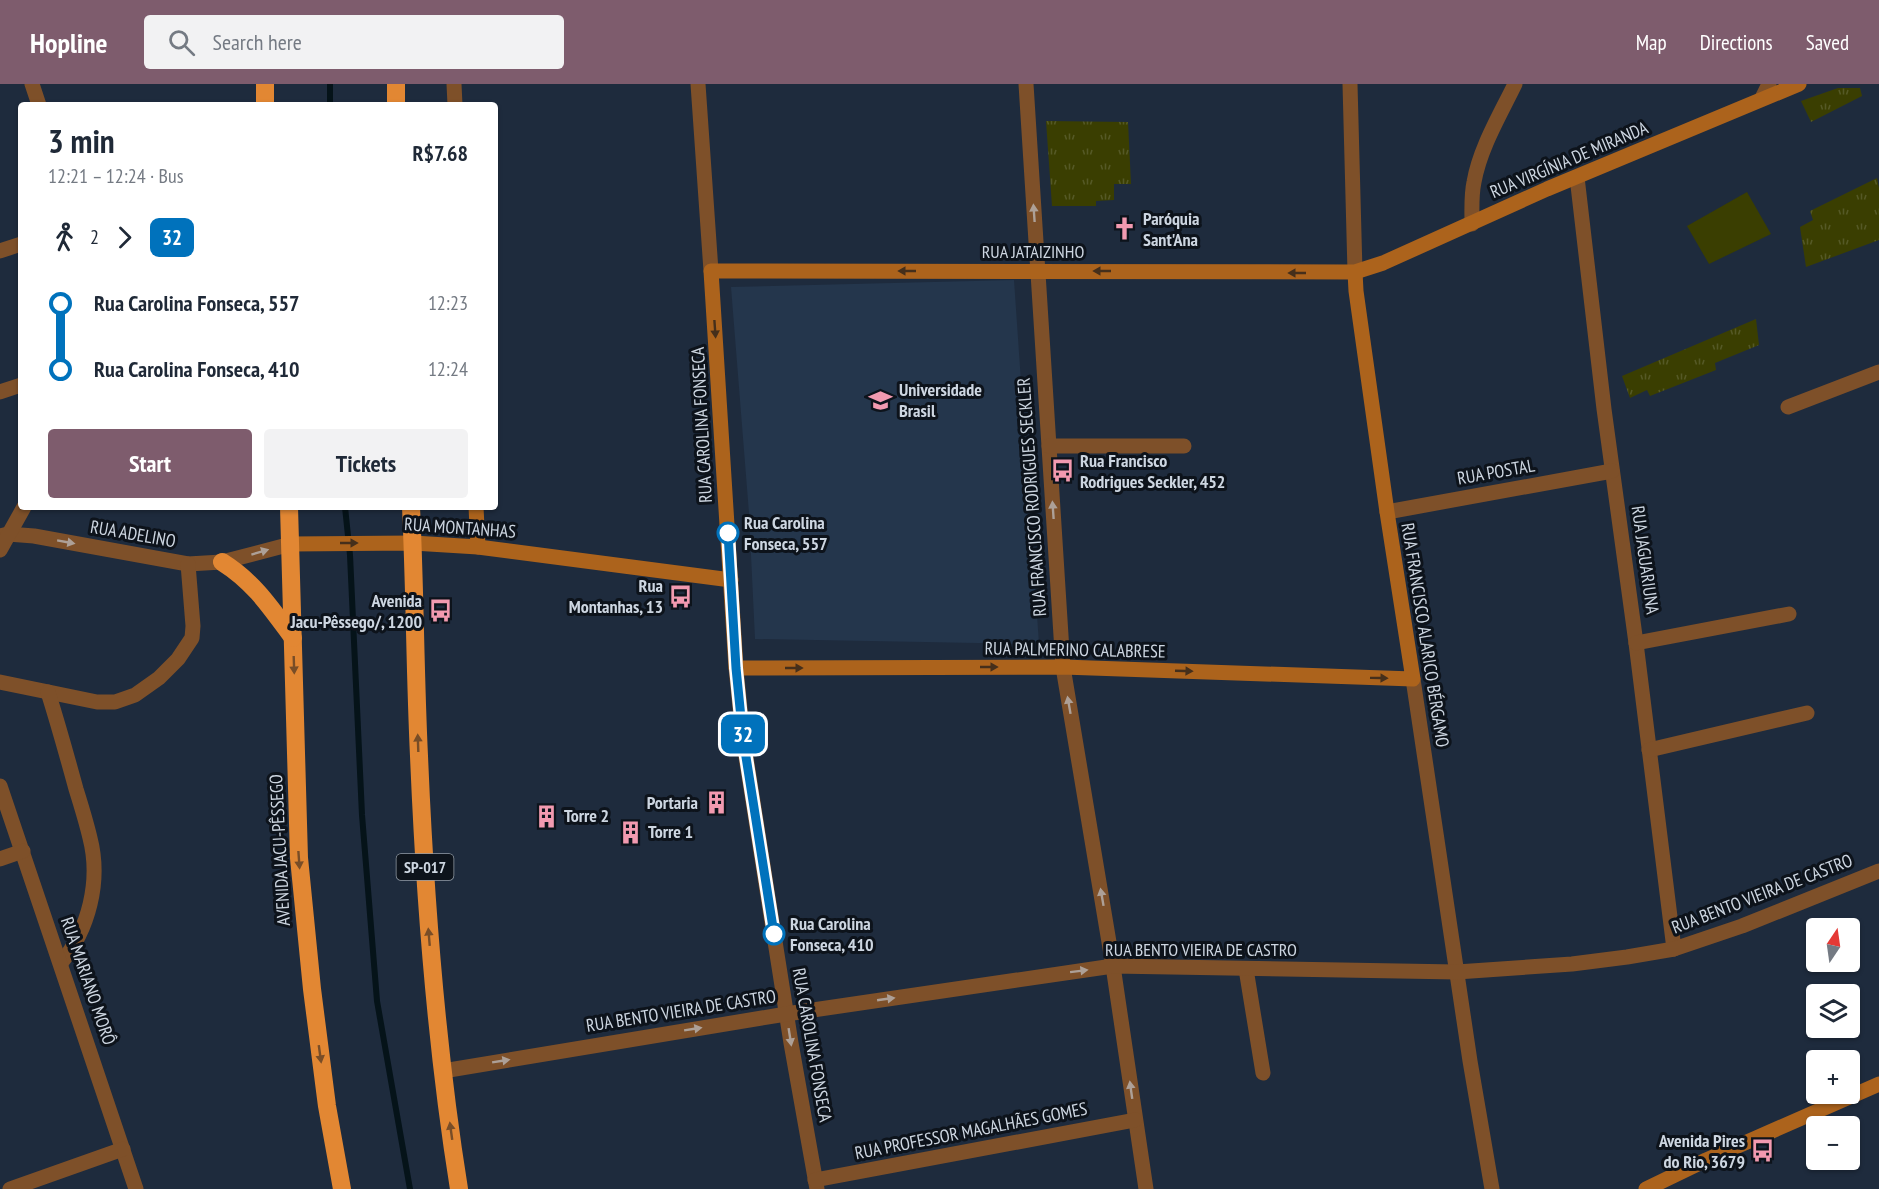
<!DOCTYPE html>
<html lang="en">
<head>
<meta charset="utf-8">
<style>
	body { margin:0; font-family:"PT Sans Narrow",sans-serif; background:#f2f2f3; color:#1f2937; height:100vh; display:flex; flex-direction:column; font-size:22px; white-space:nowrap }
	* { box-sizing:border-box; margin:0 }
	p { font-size:20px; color:#747a83 }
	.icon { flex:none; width:33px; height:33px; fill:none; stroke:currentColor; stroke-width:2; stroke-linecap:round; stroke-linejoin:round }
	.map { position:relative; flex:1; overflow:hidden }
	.panel { position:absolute; left:18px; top:18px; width:480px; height:408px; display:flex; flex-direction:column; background:#fff; border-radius:6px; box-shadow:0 2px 4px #0004 }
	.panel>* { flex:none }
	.badge { padding:0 12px; border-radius:9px; font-size:21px; line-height:39px }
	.needle { width:39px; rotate:13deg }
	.buttons { position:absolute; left:1806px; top:834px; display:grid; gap:12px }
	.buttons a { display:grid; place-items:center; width:54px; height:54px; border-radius:6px; background:#fff; box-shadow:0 2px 4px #0004; font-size:30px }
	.map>.badge { position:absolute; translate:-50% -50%; box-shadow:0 0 0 3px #fff }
	.legs { display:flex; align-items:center; gap:9px; height:66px; padding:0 30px; font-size:20px }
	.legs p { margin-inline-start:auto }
	.summary { display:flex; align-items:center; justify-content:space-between; height:102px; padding:0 30px }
	h1 { font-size:33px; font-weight:600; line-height:45px }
	.cta { display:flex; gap:12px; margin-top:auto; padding:12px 30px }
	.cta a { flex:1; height:69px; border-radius:6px; background:#7e5c6d; color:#fff; font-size:24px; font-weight:600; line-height:69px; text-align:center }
	.cta a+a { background:#f2f2f3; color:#1f2937 }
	ul { padding:0 30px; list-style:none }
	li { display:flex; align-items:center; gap:21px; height:66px; font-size:22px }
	li i { display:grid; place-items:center; width:9px; height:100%; margin:0 8px; background:currentColor }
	li i::after { content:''; width:15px; height:15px; margin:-8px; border:4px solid; border-radius:50%; background:#fff }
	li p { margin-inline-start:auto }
	li:first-child i { background:linear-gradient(#0000 50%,currentColor 0) }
	li:last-child i { background:linear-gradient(currentColor 50%,#0000 0) }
	header { display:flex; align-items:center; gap:36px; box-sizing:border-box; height:84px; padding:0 30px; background:#7e5c6d; color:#fff }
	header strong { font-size:28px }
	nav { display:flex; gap:33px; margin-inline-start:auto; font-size:21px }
	.search { width:420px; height:54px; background:#f2f2f3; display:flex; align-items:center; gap:15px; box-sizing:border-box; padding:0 21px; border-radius:6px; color:#747a83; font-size:22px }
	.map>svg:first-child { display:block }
</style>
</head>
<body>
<header>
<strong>Hopline</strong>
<div class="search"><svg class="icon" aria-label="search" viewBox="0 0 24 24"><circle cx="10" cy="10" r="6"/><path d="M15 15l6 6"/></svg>Search here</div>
<nav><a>Map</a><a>Directions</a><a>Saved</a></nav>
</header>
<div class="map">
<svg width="1879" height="1105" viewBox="0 0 1879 1105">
	<defs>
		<pattern id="park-tufts" width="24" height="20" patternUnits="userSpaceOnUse" patternTransform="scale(1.5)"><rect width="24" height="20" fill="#3a3e01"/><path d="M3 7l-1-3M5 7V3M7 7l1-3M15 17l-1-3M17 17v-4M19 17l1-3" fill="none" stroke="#555926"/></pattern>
	</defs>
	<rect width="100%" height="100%" fill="#1e2b3d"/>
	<path fill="#24364c" d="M 1014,196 L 1039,560 L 755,555 L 749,429 L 731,203 Z"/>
	<g fill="url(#park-tufts)">
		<path d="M 1838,4 L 1860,4 L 1862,12 L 1811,38 L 1801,17 Z"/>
		<path d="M 1046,37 L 1128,38 L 1131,100 L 1114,100 L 1114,116 L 1096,117 L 1096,122 L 1052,122 Z"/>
		<path d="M 1877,94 L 1879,104 L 1879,156 L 1806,183 L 1800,143 L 1813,136 L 1810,127 Z"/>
		<path d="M 1756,235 L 1759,261 L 1715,279 L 1716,286 L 1650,312 L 1647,306 L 1630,314 L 1622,292 Z"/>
	</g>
	<path fill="#3a3e01" d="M 1747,108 L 1771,150 L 1709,180 L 1687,142 Z"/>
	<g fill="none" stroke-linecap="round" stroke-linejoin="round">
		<g stroke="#051319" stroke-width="6">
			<path d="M 330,0 L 330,21"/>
			<path d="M 345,423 L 350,471 L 362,731 L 377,917 L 410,1105"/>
		</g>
		<g stroke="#7e5029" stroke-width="15">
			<path d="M 32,0 L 39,21"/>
			<path d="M 454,0 L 455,21"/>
			<path d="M 698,0 L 711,187"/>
			<path d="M 1026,0 L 1063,583 L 1113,882 L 1146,1105"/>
			<path d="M 1350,0 L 1355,188"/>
			<path d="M 1762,14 L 1769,0"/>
			<path d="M 1577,93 L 1604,325 L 1636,559 L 1674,865"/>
			<path d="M 1472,140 C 1472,126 1471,112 1474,98 C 1480,64 1500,31 1515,0"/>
			<path d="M 0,167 L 21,160"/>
			<path d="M 0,308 L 21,301"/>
			<path d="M 1788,323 L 1879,288"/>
			<path d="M 1049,362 L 1184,362"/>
			<path d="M 1387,428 L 1612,387"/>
			<path d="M 0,452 L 8,450 L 34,452 L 188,480 L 222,478 L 291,460"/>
			<path d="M 0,466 L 24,423"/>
			<path d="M 1636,559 L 1789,530"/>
			<path d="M 736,584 L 743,654 L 791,959 L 817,1105"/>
			<path d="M 1413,595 L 1470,977 L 1492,1105"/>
			<path d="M 0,598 L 97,618 L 115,618 L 135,611 L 159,594 L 178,575 L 192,554 L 193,542 L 188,480"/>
			<path d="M 48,608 C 58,640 67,672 76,705 C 81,721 86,737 90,754 C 101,797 89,845 61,879"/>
			<path d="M 1649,666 L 1807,629"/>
			<path d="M 0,702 L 136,1105"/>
			<path d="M 0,775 L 23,767"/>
			<path d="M 1246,885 L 1263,989"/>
			<path d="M 443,987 L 786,930 L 1113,882 L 1457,888 L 1572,880 L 1627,873 L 1674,865 L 1742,842 L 1879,787"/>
			<path d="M 815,1096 L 1135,1036"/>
			<path d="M 10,1105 L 123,1065"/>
		</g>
		<g stroke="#ac631c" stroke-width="15">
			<path d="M 1355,188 L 1356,207 L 1387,428 L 1413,595 L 1063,583 L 736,584 L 711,187 L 1355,188 L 1383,179 L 1547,105 L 1799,0"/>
			<path d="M 476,423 L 478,463"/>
			<path d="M 291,460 L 413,459 L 478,463 L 731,496"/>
			<path d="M 1646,1105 L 1706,1076 L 1879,1000"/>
		</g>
		<g stroke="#e28733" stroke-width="18">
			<path d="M 265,0 L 265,21"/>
			<path d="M 396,0 L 396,21"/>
			<path d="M 289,423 L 299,774 L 312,905 L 327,1022 L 342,1105"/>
			<path d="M 411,423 C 415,506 415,589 419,672 C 425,817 436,962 459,1105"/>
			<path d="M 222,478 C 254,498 271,524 293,554"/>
		</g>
	</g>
	<defs><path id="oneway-solid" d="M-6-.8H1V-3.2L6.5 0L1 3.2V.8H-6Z" transform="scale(1.5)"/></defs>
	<g fill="#ada097">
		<use href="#oneway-solid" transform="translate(1034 129) rotate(-94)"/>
		<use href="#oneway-solid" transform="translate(1053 426) rotate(-94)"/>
		<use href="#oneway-solid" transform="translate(66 458) rotate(10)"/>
		<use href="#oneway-solid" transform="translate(260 468) rotate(-17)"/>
		<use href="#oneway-solid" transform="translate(1069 621) rotate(-100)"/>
		<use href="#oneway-solid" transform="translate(1102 813) rotate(-100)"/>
		<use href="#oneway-solid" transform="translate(1079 887) rotate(-7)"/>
		<use href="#oneway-solid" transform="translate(886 915) rotate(-8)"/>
		<use href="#oneway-solid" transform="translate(693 945) rotate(-9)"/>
		<use href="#oneway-solid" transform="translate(790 953) rotate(81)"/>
		<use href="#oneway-solid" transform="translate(501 977) rotate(-9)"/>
		<use href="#oneway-solid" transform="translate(1131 1006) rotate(-98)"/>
	</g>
	<g fill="#452f1b">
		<use href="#oneway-solid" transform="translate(907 187) rotate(-180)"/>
		<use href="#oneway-solid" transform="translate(1102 187) rotate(-180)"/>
		<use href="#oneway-solid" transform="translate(1297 189) rotate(-180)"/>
		<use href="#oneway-solid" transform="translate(715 245) rotate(86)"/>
		<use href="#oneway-solid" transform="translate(349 459)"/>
		<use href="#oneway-solid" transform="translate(989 583)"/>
		<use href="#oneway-solid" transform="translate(794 584)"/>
		<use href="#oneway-solid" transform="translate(1184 587) rotate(2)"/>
		<use href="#oneway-solid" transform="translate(1379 594) rotate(1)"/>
	</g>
	<g fill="#784d27">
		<use href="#oneway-solid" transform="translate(294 581) rotate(88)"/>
		<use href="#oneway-solid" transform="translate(418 659) rotate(-92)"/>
		<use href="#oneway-solid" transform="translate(299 776) rotate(86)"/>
		<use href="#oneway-solid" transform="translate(429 853) rotate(-95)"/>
		<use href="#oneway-solid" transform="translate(320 970) rotate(82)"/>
		<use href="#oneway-solid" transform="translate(451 1047) rotate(-98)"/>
	</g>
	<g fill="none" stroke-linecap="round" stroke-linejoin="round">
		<defs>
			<path id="line-1" d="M 728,449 L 736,584 L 743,654 L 774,850"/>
		</defs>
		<use href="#line-1" stroke="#fff" stroke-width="14"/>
		<use href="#line-1" stroke="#0072bc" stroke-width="9"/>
	</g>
	<defs>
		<symbol id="church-bare" viewBox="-9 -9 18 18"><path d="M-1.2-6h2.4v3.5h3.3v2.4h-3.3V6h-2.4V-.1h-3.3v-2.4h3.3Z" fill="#f29ab0" stroke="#0d131b" stroke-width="2.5" paint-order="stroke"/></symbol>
		<symbol id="university-bare" viewBox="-9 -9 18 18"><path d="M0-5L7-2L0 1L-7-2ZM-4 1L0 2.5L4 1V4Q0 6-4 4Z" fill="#f29ab0" stroke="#0d131b" stroke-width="2.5" paint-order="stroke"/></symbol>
		<symbol id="bus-bare" viewBox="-9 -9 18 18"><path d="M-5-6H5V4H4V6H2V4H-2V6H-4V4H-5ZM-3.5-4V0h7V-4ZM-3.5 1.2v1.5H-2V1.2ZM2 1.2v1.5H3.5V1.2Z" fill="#f29ab0" stroke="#0d131b" stroke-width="2.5" paint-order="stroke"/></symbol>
		<symbol id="building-bare" viewBox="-9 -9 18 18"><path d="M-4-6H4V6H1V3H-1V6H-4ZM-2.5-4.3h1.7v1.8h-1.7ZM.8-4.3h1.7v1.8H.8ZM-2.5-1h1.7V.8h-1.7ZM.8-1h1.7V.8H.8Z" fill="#f29ab0" stroke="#0d131b" stroke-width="2.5" paint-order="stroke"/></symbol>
	</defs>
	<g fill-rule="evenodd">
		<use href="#church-bare" x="1108" y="128" width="33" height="33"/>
		<use href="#university-bare" x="864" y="300" width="33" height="33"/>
		<use href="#bus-bare" x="1046" y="370" width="33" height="33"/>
		<use href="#bus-bare" x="664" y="496" width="33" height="33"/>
		<use href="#bus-bare" x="424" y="510" width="33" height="33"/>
		<use href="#building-bare" x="700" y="702" width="33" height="33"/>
		<use href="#building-bare" x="530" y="716" width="33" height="33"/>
		<use href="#building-bare" x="614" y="732" width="33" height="33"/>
		<use href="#bus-bare" x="1746" y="1050" width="33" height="33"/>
	</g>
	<g fill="#fff" stroke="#0072bc" stroke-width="3">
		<circle cx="728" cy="449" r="10"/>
		<circle cx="774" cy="850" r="10"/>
	</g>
	<g text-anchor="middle" stroke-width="6" stroke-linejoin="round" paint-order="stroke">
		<rect fill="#0d131b" stroke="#939ca6" stroke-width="1.5" x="396.5" y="770" width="57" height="26" rx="4.5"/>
		<g font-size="16" font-weight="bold" fill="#cdd6e1">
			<text x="425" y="789">SP-017</text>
		</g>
		<g font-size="18" fill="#cdd6e1" stroke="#0d131b">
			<text transform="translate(1569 76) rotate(-23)" y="6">RUA VIRGÍNIA DE MIRANDA</text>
			<text x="1033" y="174">RUA JATAIZINHO</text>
			<text transform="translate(702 341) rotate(-93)" y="6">RUA CAROLINA FONSECA</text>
			<text transform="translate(1496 388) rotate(-10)" y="6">RUA POSTAL</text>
			<text transform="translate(1032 413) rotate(-94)" y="6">RUA FRANCISCO RODRIGUES SECKLER</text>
			<text transform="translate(460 444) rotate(4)" y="6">RUA MONTANHAS</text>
			<text transform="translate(133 450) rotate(10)" y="6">RUA ADELINO</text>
			<text transform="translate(1645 476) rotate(82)" y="6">RUA JAGUARIUNA</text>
			<text transform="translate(1425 551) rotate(81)" y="6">RUA FRANCISCO ALARICO BÉRGAMO</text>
			<text transform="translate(1075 566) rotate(1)" y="6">RUA PALMERINO CALABRESE</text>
			<text transform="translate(280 766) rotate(-93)" y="6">AVENIDA JACU-PÊSSEGO</text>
			<text transform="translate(1762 810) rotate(-21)" y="6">RUA BENTO VIEIRA DE CASTRO</text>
			<text x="1201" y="872">RUA BENTO VIEIRA DE CASTRO</text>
			<text transform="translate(88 897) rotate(71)" y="6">RUA MARIANO MORÔ</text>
			<text transform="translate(681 927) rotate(-9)" y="6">RUA BENTO VIEIRA DE CASTRO</text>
			<text transform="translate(812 961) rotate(80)" y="6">RUA CAROLINA FONSECA</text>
			<text transform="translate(971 1047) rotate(-11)" y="6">RUA PROFESSOR MAGALHÃES GOMES</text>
		</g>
		<g font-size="18" font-weight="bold" fill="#cdd6e1" stroke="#0d131b" text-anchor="start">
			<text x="1143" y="141">Paróquia<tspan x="1143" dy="21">Sant'Ana</tspan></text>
			<text x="899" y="312">Universidade<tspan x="899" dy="21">Brasil</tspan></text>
			<text x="1080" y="383">Rua Francisco<tspan x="1080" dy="21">Rodrigues Seckler, 452</tspan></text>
			<text x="663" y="508" text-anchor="end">Rua<tspan x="663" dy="21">Montanhas, 13</tspan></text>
			<text x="422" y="523" text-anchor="end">Avenida<tspan x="422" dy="21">Jacu-Pêssego/, 1200</tspan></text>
			<text x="698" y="725" text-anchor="end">Portaria</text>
			<text x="564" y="738">Torre 2</text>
			<text x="648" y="754">Torre 1</text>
			<text x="1745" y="1063" text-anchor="end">Avenida Pires<tspan x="1745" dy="21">do Rio, 3679</tspan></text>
		</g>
		<g font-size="18" font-weight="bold" fill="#cdd6e1" stroke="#0d131b" text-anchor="start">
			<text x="744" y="445">Rua Carolina<tspan x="744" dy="21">Fonseca, 557</tspan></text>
			<text x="790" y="846">Rua Carolina<tspan x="790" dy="21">Fonseca, 410</tspan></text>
		</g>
	</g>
</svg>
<div class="buttons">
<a><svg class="needle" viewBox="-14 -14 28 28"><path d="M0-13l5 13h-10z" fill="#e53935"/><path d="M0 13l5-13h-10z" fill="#747a83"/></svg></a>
<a><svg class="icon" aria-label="layers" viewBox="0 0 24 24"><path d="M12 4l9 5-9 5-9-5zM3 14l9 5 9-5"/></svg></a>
<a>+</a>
<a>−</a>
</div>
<b class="badge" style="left:743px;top:650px;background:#0072bc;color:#fff">32</b>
<section class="panel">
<div class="summary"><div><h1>3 min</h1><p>12:21 – 12:24 · Bus</p></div><b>R$7.68</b></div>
<div class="legs"><svg class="icon" aria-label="walk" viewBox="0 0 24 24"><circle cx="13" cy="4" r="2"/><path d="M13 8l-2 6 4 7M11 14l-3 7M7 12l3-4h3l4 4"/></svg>2<svg class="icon" aria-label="forward" viewBox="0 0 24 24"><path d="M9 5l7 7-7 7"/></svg><b class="badge" style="background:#0072bc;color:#fff">32</b></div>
<ul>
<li><i style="color:#0072bc"></i><b>Rua Carolina Fonseca, 557</b><p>12:23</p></li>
<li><i style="color:#0072bc"></i><b>Rua Carolina Fonseca, 410</b><p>12:24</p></li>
</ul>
<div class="cta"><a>Start</a><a>Tickets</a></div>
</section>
</div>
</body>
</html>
